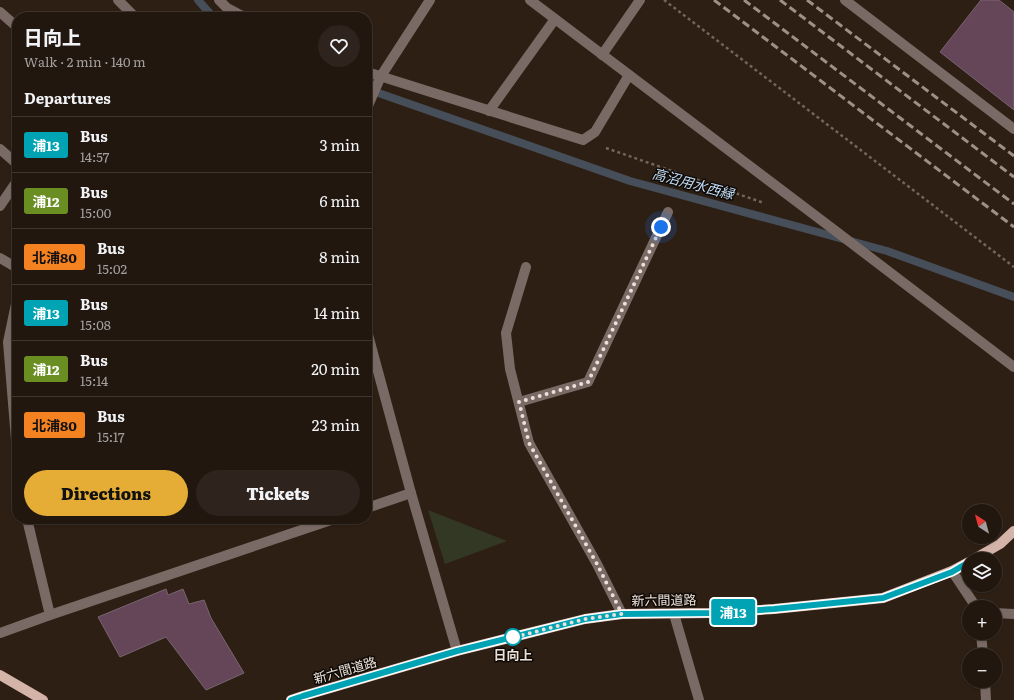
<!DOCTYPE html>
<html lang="en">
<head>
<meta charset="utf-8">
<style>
	body { margin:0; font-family:Literata,"Noto Sans JP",serif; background:#2e241d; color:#f1f3f6; height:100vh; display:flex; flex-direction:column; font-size:15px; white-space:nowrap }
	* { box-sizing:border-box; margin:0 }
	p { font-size:13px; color:#a29f9e }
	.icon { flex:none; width:22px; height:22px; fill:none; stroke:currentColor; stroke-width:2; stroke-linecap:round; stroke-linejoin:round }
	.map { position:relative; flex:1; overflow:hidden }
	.drawer { position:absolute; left:12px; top:12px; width:360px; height:512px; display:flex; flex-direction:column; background:#22170f; border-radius:16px; box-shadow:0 1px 3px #0004,0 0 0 1px #3f362f }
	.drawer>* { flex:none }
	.badge { padding:0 8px; border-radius:3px; font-size:14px; line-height:26px }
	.needle { width:26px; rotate:324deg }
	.tools { position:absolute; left:962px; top:504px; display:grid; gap:8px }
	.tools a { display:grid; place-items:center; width:40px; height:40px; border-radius:50%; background:#22170f; box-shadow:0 1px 3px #0004,0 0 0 1px #3f362f; font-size:20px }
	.you { position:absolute; width:20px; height:20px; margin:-10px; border:3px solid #fff; border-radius:50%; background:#1a73e8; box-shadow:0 0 0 6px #1a73e833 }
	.map>.badge { position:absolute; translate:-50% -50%; box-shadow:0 0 0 2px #fff }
	h2 { padding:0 12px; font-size:15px; line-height:36px }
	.round { display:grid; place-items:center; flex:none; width:42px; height:42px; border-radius:21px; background:#2e241d }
	.head { display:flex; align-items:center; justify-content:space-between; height:68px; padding:0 12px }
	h1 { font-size:19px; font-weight:800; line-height:30px }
	.primary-button { display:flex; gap:8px; margin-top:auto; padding:8px 12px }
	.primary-button a { flex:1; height:46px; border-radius:24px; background:#e5ad35; color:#111; font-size:16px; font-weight:800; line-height:46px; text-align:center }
	.primary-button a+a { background:#2e241d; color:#f1f3f6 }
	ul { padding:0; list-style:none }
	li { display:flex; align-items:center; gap:12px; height:56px; padding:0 12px; border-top:1px solid #3f362f }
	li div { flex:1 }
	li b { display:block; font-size:15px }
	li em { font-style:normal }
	li .badge { min-width:44px; font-weight:700; text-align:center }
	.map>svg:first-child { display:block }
</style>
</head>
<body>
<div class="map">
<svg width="1014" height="700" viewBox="0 0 1014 700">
	<rect width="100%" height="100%" fill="#2d1f14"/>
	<path fill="#333825" d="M 428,510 L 507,541 L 445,564 Z"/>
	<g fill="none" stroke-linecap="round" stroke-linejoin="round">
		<g stroke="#464e59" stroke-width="8">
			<path d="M 198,0 L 213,17"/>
			<path d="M 367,89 L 630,181 L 887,251 L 1014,297"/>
		</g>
	</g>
	<g fill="#644658" stroke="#786570">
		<path d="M 981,0 L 999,0 L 1014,12 L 1014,110 L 940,52 Z"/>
		<path d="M 166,589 L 168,595 L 183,589 L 189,604 L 204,600 L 211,618 L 244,673 L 206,690 L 166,637 L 120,657 L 98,617 Z"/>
	</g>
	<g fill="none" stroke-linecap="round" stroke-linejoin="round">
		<g stroke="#72655c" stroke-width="2.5" stroke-dasharray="3 3" stroke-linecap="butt">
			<path d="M 664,0 L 1014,267"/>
			<path d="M 606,148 L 764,203"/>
		</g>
		<g stroke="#7a6a65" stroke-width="10">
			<path d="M 118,0 L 135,17"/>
			<path d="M 219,0 L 227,8 L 244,17"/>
			<path d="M 530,0 L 829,226 L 1014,367"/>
			<path d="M 845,0 L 1014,129"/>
			<path d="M 0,12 L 17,27"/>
			<path d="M 602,55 L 640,0"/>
			<path d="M 367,72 L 583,140 L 595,132 L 629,75"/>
			<path d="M 367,108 L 381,76 L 430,0"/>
			<path d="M 489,111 L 555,19"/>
			<path d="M 0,149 L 17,164"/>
			<path d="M 0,206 L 17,181"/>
			<path d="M 0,258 L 17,268"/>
			<path d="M 526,267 L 506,333 L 510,369 L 529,443 L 597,564 L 622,614"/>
			<path d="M 17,299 L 8,342 L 17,452"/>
			<path d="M 367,331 L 411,493 L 457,651"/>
			<path d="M 519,402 L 588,382 L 668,212"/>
			<path d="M 367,508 L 411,493"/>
			<path d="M 27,519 L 50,615"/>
			<path d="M 952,571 L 976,607"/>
			<path d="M 995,613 L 1014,614"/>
			<path d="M 674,614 L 699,700"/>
			<path d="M 0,633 L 50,615 L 334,519"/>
			<path d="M 981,633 L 983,655"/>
			<path d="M 985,681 L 986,700"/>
		</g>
		<g stroke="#d4b3a9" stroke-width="10">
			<path d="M 974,559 L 1000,544 L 1014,531"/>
			<path d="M 0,675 L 43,700"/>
			<path d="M 291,700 L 303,696 L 457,651 L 585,619 L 622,614 L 714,613 L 774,609 L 883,598 L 952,571 L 969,562"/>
		</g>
		<g stroke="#9c9087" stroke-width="3" stroke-dasharray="8 4" stroke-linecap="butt">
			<path d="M 714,0 L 1014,227"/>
			<path d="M 744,0 L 1014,204"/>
			<path d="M 780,0 L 1014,177"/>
			<path d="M 807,0 L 1014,156"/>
		</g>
	</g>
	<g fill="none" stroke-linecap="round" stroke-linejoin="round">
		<defs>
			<path id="line" d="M 291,700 L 303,696 L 457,651 L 585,619 L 622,614 L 714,613 L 774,609 L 883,598 L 952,572 L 969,562"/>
		</defs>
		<use href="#line" stroke="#fff" stroke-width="9"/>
		<use href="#line" stroke="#00a3b4" stroke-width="6"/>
		<path stroke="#ebe1da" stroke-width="4" stroke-dasharray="0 7.2" d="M 513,637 L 511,638 L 585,619 L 622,614 L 597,564 L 529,443 L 519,402 L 588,382 L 661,227"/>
	</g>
	<circle fill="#fff" stroke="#00a3b4" stroke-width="2" cx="513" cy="637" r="8"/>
	<g text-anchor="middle" stroke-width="3" stroke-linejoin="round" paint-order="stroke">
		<g font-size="13" fill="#ebe1da" stroke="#100a06">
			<text transform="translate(664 600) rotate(-1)" y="5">新六間道路</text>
			<text transform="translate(345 670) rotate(-16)" y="5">新六間道路</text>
		</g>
		<g font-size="13" font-weight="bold" fill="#ebe1da" stroke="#100a06">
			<text x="513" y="660">日向上</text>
		</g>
		<g font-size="14" font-style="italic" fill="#c0dcf7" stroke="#100a06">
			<text transform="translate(693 184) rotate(15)" y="5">高沼用水西縁</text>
		</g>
	</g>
</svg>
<div class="tools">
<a><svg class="needle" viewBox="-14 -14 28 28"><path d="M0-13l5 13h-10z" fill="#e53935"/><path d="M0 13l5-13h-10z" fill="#a29f9e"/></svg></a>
<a><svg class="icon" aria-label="layers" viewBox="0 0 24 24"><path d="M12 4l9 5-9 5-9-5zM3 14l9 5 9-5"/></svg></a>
<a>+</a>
<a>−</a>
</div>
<div class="you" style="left:661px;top:227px"></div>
<b class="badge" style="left:733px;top:612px;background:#00a3b4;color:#fff">浦13</b>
<section class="drawer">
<div class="head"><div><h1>日向上</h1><p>Walk · 2 min · 140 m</p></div><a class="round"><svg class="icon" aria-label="heart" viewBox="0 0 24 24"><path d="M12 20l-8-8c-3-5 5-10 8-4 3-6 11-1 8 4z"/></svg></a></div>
<h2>Departures</h2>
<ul>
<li><span class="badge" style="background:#00a3b4;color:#fff">浦13</span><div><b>Bus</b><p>14:57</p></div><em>3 min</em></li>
<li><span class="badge" style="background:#6b8e23;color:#fff">浦12</span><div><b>Bus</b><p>15:00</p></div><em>6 min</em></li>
<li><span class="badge" style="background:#f58220;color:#111">北浦80</span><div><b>Bus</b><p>15:02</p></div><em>8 min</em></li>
<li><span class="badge" style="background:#00a3b4;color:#fff">浦13</span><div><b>Bus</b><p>15:08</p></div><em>14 min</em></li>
<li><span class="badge" style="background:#6b8e23;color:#fff">浦12</span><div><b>Bus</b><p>15:14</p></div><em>20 min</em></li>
<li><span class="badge" style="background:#f58220;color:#111">北浦80</span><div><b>Bus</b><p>15:17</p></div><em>23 min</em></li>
</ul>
<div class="primary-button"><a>Directions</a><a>Tickets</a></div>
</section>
</div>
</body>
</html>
